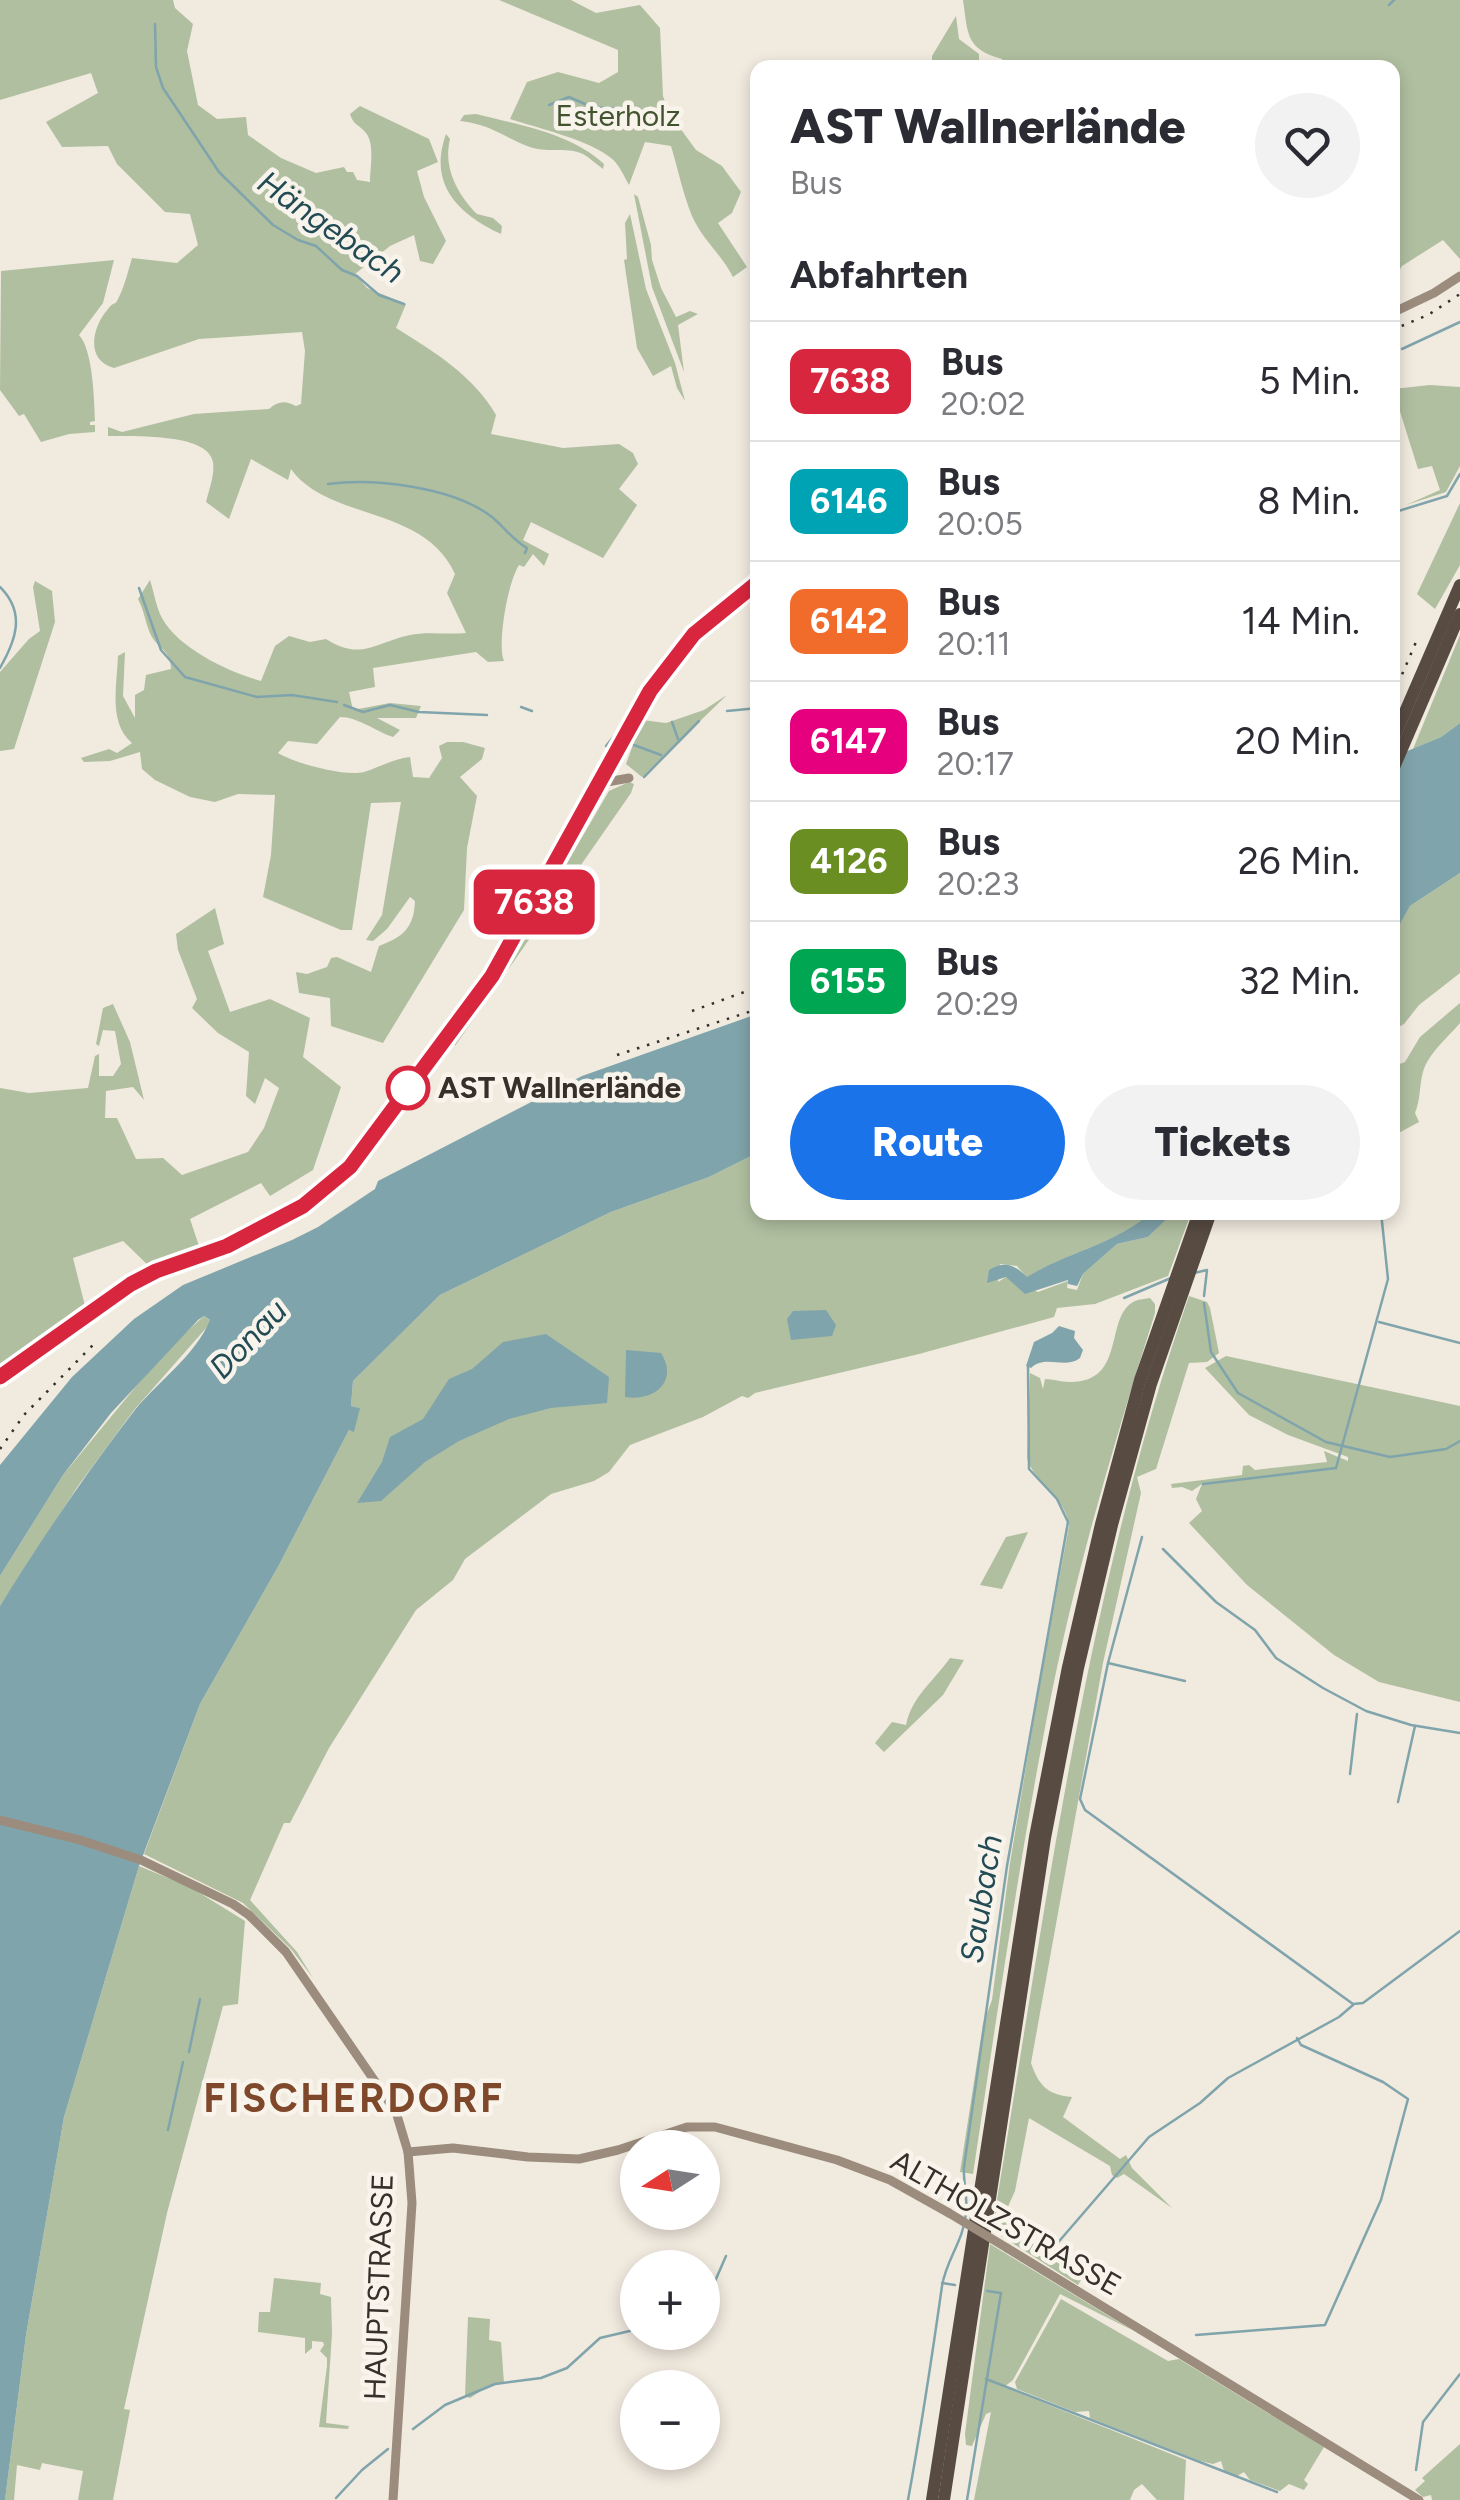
<!DOCTYPE html>
<html lang="de">
<head>
<meta charset="utf-8">
<style>
	body { margin:0; font-family:Figtree,sans-serif; background:#f2f2f3; color:#2b2b33; height:100vh; display:flex; flex-direction:column; font-size:38px; white-space:nowrap }
	* { box-sizing:border-box; margin:0 }
	p { font-size:32px; color:#7c7c81 }
	.icon { flex:none; width:55px; height:55px; fill:none; stroke:currentColor; stroke-width:2; stroke-linecap:round; stroke-linejoin:round }
	.map { position:relative; flex:1; overflow:hidden }
	.drawer { position:absolute; left:750px; top:60px; width:650px; height:1160px; display:flex; flex-direction:column; background:#fff; border-radius:20px; box-shadow:0 5px 15px #0003 }
	.drawer>* { flex:none }
	.badge { padding:0 20px; border-radius:15px; font-size:35px; line-height:65px }
	.needle { width:65px; rotate:258deg }
	.tools { position:absolute; left:620px; top:2130px; display:grid; gap:20px }
	.tools a { display:grid; place-items:center; width:100px; height:100px; border-radius:50%; background:#fff; box-shadow:0 5px 15px #0003; font-size:50px }
	.map>.badge { position:absolute; translate:-50% -50%; box-shadow:0 0 0 5px #fff }
	h2 { padding:0 40px; font-size:38px; line-height:90px }
	.round { display:grid; place-items:center; flex:none; width:105px; height:105px; border-radius:52px; background:#f2f2f3 }
	.summary { display:flex; align-items:center; justify-content:space-between; height:170px; padding:0 40px }
	h1 { font-size:48px; font-weight:800; line-height:75px }
	.cta { display:flex; gap:20px; margin-top:auto; padding:20px 40px }
	.cta a { flex:1; height:115px; border-radius:60px; background:#1a73e8; color:#fff; font-size:40px; font-weight:800; line-height:115px; text-align:center }
	.cta a+a { background:#f2f2f3; color:#2b2b33 }
	ul { padding:0; list-style:none }
	li { display:flex; align-items:center; gap:30px; height:120px; padding:0 40px; border-top:2px solid #e1e1e2 }
	li div { flex:1 }
	li b { display:block; font-size:38px }
	li em { font-style:normal }
	li .badge { min-width:110px; font-weight:700; text-align:center }
	.map>svg:first-child { display:block }
</style>
</head>
<body>
<div class="map">
<svg width="1460" height="2500" viewBox="0 0 1460 2500">
	<rect width="100%" height="100%" fill="#f1eadf"/>
	<g fill="#b0bfa0">
		<path d="M 0,0 L 173,0 L 175,8 L 193,24 L 187,51 L 198,105 L 217,119 L 246,117 L 248,135 L 281,158 L 316,173 L 344,167 L 347,172 L 353,172 L 357,180 L 370,182 C 370,168 375,144 366,133 C 359,124 354,126 350,114 L 360,106 L 429,139 L 438,162 L 417,171 L 424,197 L 446,241 L 433,264 L 420,261 L 414,235 L 390,246 L 355,274 L 367,288 L 406,304 L 396,328 C 433,351 474,376 496,415 L 491,434 L 563,448 L 619,444 L 633,453 L 638,464 L 619,489 L 637,505 L 603,558 L 531,522 L 523,540 L 549,554 L 544,566 L 533,554 L 524,567 L 519,565 C 507,584 497,646 504,661 L 488,662 L 476,652 L 373,668 L 375,687 L 349,692 L 353,710 L 390,703 L 421,706 L 416,718 L 377,718 L 400,730 L 393,737 C 375,731 358,717 340,717 L 317,744 L 288,741 L 278,753 C 294,763 345,777 364,772 C 380,767 393,759 410,757 L 413,777 L 429,778 L 442,758 L 439,746 L 447,742 L 463,742 L 485,748 L 482,759 L 460,777 L 477,796 L 467,848 L 464,910 L 383,1043 L 331,1026 L 330,998 L 299,993 L 296,972 L 307,974 L 327,967 L 331,958 L 337,957 L 371,972 L 379,946 C 403,937 414,928 415,901 L 410,897 L 387,929 L 373,941 L 366,940 L 382,915 L 401,802 L 371,803 L 352,930 L 341,930 L 263,897 L 271,855 L 275,795 L 238,794 L 215,802 L 190,797 L 155,780 L 142,769 L 140,752 L 110,761 L 84,762 L 81,758 L 109,749 L 117,753 L 132,743 C 108,723 117,686 118,656 L 125,652 L 123,696 L 135,718 L 135,695 L 144,690 L 146,675 L 171,669 C 171,649 156,648 150,633 C 145,621 144,610 138,599 L 150,580 C 154,592 156,607 162,618 C 179,649 229,672 261,681 L 275,646 L 289,636 L 310,642 L 326,639 C 361,661 374,643 410,635 C 427,631 448,635 466,633 L 447,593 L 455,574 C 424,505 328,521 291,469 L 288,480 L 251,459 L 229,519 L 206,502 C 209,490 215,474 213,462 C 207,432 132,437 108,436 L 108,427 L 122,432 L 194,414 L 269,409 C 278,401 285,400 296,406 L 301,404 L 305,351 L 302,332 L 199,339 L 114,368 C 85,360 92,327 108,309 C 116,299 114,308 119,297 C 125,285 128,271 132,258 L 177,263 L 198,245 L 190,214 L 165,212 L 117,164 L 108,146 L 62,147 L 46,122 L 98,93 L 91,73 L 0,100 Z"/>
		<path d="M 499,0 L 571,0 L 596,13 L 640,5 L 660,28 L 663,96 L 669,113 L 696,150 L 722,166 L 741,192 L 732,213 L 718,223 L 747,267 L 733,277 C 722,255 702,239 692,216 C 683,194 678,169 671,146 L 645,142 L 629,185 C 624,176 618,163 611,158 C 589,140 538,128 510,119 L 527,82 L 558,72 L 599,83 L 618,72 L 618,50 Z"/>
		<path d="M 963,0 L 1460,0 L 1460,259 L 1443,240 L 1402,266 L 1393,281 L 1392,68 L 1007,67 L 1002,59 C 965,49 968,33 963,0 Z"/>
		<path d="M 956,16 L 959,39 L 979,54 L 979,67 L 932,67 L 932,56 Z"/>
		<path d="M 476,114 C 519,125 571,133 604,164 L 603,169 C 596,164 590,158 583,154 C 566,146 546,154 527,146 C 500,135 492,125 460,121 L 464,115 Z"/>
		<path d="M 446,134 L 450,139 C 443,167 457,194 477,214 L 493,218 L 502,226 L 501,234 C 458,214 428,184 446,134 Z"/>
		<path d="M 634,194 L 638,197 L 651,245 L 652,260 L 661,288 L 676,317 L 690,311 L 698,314 L 678,325 L 684,372 L 652,287 Z"/>
		<path d="M 630,214 L 646,289 L 675,363 L 685,401 L 677,388 L 671,366 L 653,376 L 637,348 L 624,260 L 627,259 L 625,223 Z"/>
		<path d="M 114,260 L 103,303 L 79,335 C 93,350 94,399 95,421 L 90,422 L 90,425 L 95,425 L 95,432 L 69,434 L 41,442 L 24,414 L 19,416 L 0,390 L 1,271 Z"/>
		<path d="M 1430,385 L 1460,387 L 1460,466 L 1446,492 L 1406,505 L 1440,490 L 1432,466 L 1418,469 L 1393,389 Z"/>
		<path d="M 1460,503 L 1460,565 L 1435,609 L 1417,594 Z"/>
		<path d="M 35,581 L 52,591 L 55,622 L 14,749 L 0,751 L 0,672 L 29,639 L 40,631 L 33,587 Z"/>
		<path d="M 1460,635 L 1460,723 L 1441,737 L 1413,749 Z"/>
		<path d="M 727,695 L 642,777 L 626,764 L 642,720 L 666,723 L 704,710 Z"/>
		<path d="M 629,782 L 634,784 L 631,793 L 455,1046 L 454,1035 L 526,933 L 609,791 Z"/>
		<path d="M 1460,873 L 1460,973 L 1419,1005 L 1404,1024 L 1393,1030 L 1392,936 L 1410,906 Z"/>
		<path d="M 215,908 L 224,944 L 208,951 L 230,1012 L 270,999 L 310,1018 L 303,1057 L 341,1087 L 313,1170 L 270,1196 L 261,1183 L 190,1219 L 199,1246 L 150,1267 L 123,1241 L 73,1258 L 85,1306 L 0,1366 L 0,1088 L 29,1093 L 88,1088 L 95,1056 L 99,1054 L 99,1076 L 113,1076 L 121,1064 L 115,1031 L 103,1030 L 99,1046 L 96,1044 L 103,1008 L 113,1004 L 130,1042 L 144,1100 L 133,1087 L 106,1091 L 105,1118 L 117,1118 L 136,1159 L 163,1158 L 182,1175 L 248,1152 L 264,1128 L 279,1088 L 265,1078 L 255,1104 L 246,1096 L 249,1052 L 218,1033 L 192,1008 L 197,999 L 178,950 L 176,934 Z"/>
		<path d="M 1460,1003 L 1460,1023 C 1448,1037 1428,1054 1423,1072 C 1419,1086 1421,1098 1415,1113 L 1419,1122 L 1393,1136 L 1393,1075 L 1397,1065 L 1405,1062 L 1420,1037 Z"/>
		<path d="M 757,1153 L 758,1212 L 1152,1213 C 1116,1244 1066,1252 1027,1278 L 1017,1266 L 1000,1264 L 998,1282 L 1006,1277 L 1038,1292 L 1068,1281 L 1067,1288 L 1077,1290 L 1083,1274 L 1117,1244 L 1148,1237 L 1173,1213 L 1191,1213 L 1168,1276 L 1095,1304 L 1057,1308 L 1054,1317 L 919,1354 L 755,1393 L 748,1398 L 742,1396 L 703,1417 L 630,1445 L 609,1472 L 594,1481 L 551,1494 L 465,1559 L 453,1580 L 416,1610 L 329,1748 L 290,1823 L 284,1823 L 250,1900 L 297,1952 L 313,1978 L 291,1949 L 243,1903 L 144,1854 L 200,1704 L 279,1565 L 349,1430 L 354,1431 L 359,1408 L 351,1406 L 353,1381 L 440,1295 L 611,1212 L 709,1177 Z"/>
		<path d="M 1189,1296 L 1207,1302 L 1210,1308 L 1219,1353 L 1207,1362 L 1189,1363 L 1156,1469 L 1137,1477 L 1141,1493 L 1103,1663 L 1031,2063 C 1039,2086 1048,2095 1072,2097 L 1063,2117 L 1120,2159 L 1126,2155 L 1132,2168 L 1172,2208 L 1124,2174 L 1117,2178 L 1112,2175 L 1110,2166 L 1029,2118 L 1015,2191 L 1002,2220 L 1081,2280 L 1078,2285 L 992,2230 C 1045,1916 1084,1597 1189,1296 Z"/>
		<path d="M 1150,1298 L 1155,1304 L 1155,1313 C 1113,1446 1073,1580 1047,1717 C 1018,1868 996,2021 973,2174 L 960,2172 L 983,2024 L 992,2000 L 1010,1863 L 1041,1677 L 1069,1526 C 1067,1498 1035,1485 1027,1458 L 1030,1373 L 1040,1378 L 1043,1389 L 1045,1379 C 1053,1379 1061,1382 1069,1382 C 1128,1383 1103,1316 1135,1301 C 1140,1299 1145,1299 1150,1298 Z"/>
		<path d="M 204,1316 L 211,1321 L 207,1327 L 134,1410 L 78,1486 L 0,1606 L 0,1576 L 63,1475 L 166,1350 Z"/>
		<path d="M 1226,1356 L 1460,1406 L 1460,1702 L 1379,1682 L 1334,1655 L 1247,1585 L 1189,1523 L 1202,1511 L 1196,1499 L 1202,1484 L 1192,1491 L 1182,1487 L 1172,1488 L 1171,1484 L 1242,1475 L 1243,1466 L 1249,1465 L 1255,1470 L 1327,1462 L 1324,1451 L 1348,1461 L 1348,1457 L 1288,1435 L 1249,1415 L 1205,1368 Z"/>
		<path d="M 1028,1532 L 1002,1589 L 980,1585 L 1006,1537 Z"/>
		<path d="M 950,1658 L 964,1660 L 943,1695 L 884,1752 L 875,1743 L 892,1722 L 906,1725 C 912,1696 934,1681 950,1658 Z"/>
		<path d="M 139,1866 L 190,1887 L 245,1921 L 238,2004 L 223,2006 L 167,2213 L 124,2409 L 130,2410 L 113,2500 L 78,2500 L 83,2471 L 42,2463 L 40,2470 L 17,2465 L 14,2500 L 5,2500 L 26,2335 L 64,2117 Z"/>
		<path d="M 990,2244 L 1132,2330 L 1060,2294 L 1013,2380 L 1004,2387 L 1186,2460 L 1184,2500 L 1157,2500 L 1142,2484 L 1134,2490 L 1130,2500 L 974,2500 L 991,2412 L 986,2414 L 972,2446 L 966,2445 L 965,2434 Z"/>
		<path d="M 274,2278 L 321,2283 L 320,2294 L 331,2297 L 332,2334 L 326,2423 L 349,2426 L 348,2429 L 319,2427 L 327,2366 L 327,2358 L 320,2351 L 324,2345 L 323,2342 L 312,2341 L 312,2348 L 305,2354 L 305,2338 L 258,2332 L 259,2312 L 270,2312 Z"/>
		<path d="M 1061,2299 L 1168,2361 L 1179,2359 L 1324,2447 L 1304,2480 L 1308,2484 L 1304,2490 L 1289,2484 L 1280,2491 L 1250,2480 L 1244,2472 L 1237,2476 L 1224,2471 L 1221,2461 L 1213,2464 L 1200,2461 L 1090,2418 L 1089,2411 L 1075,2412 L 1017,2389 L 1015,2382 Z"/>
		<path d="M 468,2317 L 490,2319 L 489,2340 L 501,2342 L 504,2383 L 487,2387 L 470,2398 L 465,2396 Z"/>
		<path d="M 1460,2444 L 1460,2500 L 1432,2500 L 1431,2495 L 1423,2497 L 1415,2490 L 1425,2481 L 1422,2478 Z"/>
	</g>
	<g fill="#80a4ab">
		<path d="M 1460,723 L 1460,873 L 1410,906 L 1393,936 L 1393,757 L 1441,737 Z"/>
		<path d="M 757,1014 L 757,1153 L 709,1177 L 611,1212 L 440,1295 L 353,1381 L 351,1406 L 360,1408 L 354,1432 L 349,1430 L 279,1565 L 200,1704 L 139,1866 L 64,2117 L 26,2335 L 5,2500 L 0,2500 L 0,1606 C 41,1540 84,1476 131,1415 C 154,1384 195,1357 210,1320 L 204,1316 L 198,1320 L 111,1413 L 63,1475 L 0,1576 L 0,1465 L 72,1377 L 134,1319 L 183,1285 L 292,1240 L 318,1227 L 375,1189 L 378,1181 L 582,1076 Z"/>
		<path d="M 1152,1212 L 1173,1213 L 1148,1237 L 1117,1244 L 1083,1274 L 1077,1286 L 1068,1284 L 1068,1280 L 1025,1294 L 1006,1277 L 987,1283 L 989,1270 C 1005,1260 1015,1265 1027,1277 C 1067,1252 1116,1244 1152,1212 Z"/>
		<path d="M 826,1310 L 836,1325 L 832,1336 L 791,1340 L 787,1319 L 793,1311 Z"/>
		<path d="M 1059,1326 L 1075,1331 L 1074,1338 L 1083,1350 L 1080,1358 C 1064,1370 1046,1354 1031,1368 L 1026,1366 L 1034,1342 L 1052,1333 Z"/>
		<path d="M 546,1334 L 609,1377 L 607,1403 L 551,1408 L 509,1419 L 459,1441 L 425,1462 L 381,1501 L 357,1503 L 382,1462 L 390,1437 L 423,1419 L 449,1379 L 472,1369 L 503,1342 Z"/>
		<path d="M 626,1350 L 661,1353 C 679,1381 654,1402 625,1397 Z"/>
	</g>
	<g fill="none" stroke-linecap="round" stroke-linejoin="round">
		<g stroke="#80a4ab" stroke-width="2.5">
			<path d="M 1389,5 L 1394,0"/>
			<path d="M 155,24 L 156,67 L 163,88 L 219,172 L 273,225 L 298,240 L 316,246 L 342,270 L 357,276 L 379,295 L 404,304"/>
			<path d="M 549,105 L 569,97 L 585,104"/>
			<path d="M 590,106 C 608,112 628,103 648,113"/>
			<path d="M 1402,349 L 1460,322"/>
			<path d="M 328,484 C 376,478 453,487 492,517 C 504,527 513,540 527,548 L 525,553"/>
			<path d="M 1392,513 L 1447,496 L 1460,474"/>
			<path d="M 0,587 C 26,613 16,640 0,668"/>
			<path d="M 139,588 L 161,650 L 185,677 L 257,697 L 292,695 L 337,702"/>
			<path d="M 344,705 L 363,712 L 390,705 L 419,712 L 487,715"/>
			<path d="M 521,707 L 532,711"/>
			<path d="M 727,711 L 758,708"/>
			<path d="M 672,722 L 678,739"/>
			<path d="M 628,742 L 629,743"/>
			<path d="M 634,745 L 661,755"/>
			<path d="M 606,746 L 614,736"/>
			<path d="M 644,777 L 699,721"/>
			<path d="M 756,809 L 758,799"/>
			<path d="M 1194,1273 L 1207,1270 L 1204,1296"/>
			<path d="M 1124,1298 L 1171,1278"/>
			<path d="M 1204,1303 L 1211,1352 L 1238,1393 L 1326,1442 L 1390,1457 L 1446,1449 L 1460,1441"/>
			<path d="M 1379,1322 L 1460,1343"/>
			<path d="M 1203,1484 L 1336,1468 L 1388,1279 L 1381,1212"/>
			<path d="M 1142,1537 L 1108,1663 L 1080,1799 L 1085,1810 L 1353,2004 L 1363,2003 L 1460,1931"/>
			<path d="M 1163,1549 L 1216,1602 L 1255,1630 L 1276,1658 L 1323,1688 L 1366,1711 L 1411,1725 L 1460,1733"/>
			<path d="M 1108,1663 L 1185,1681"/>
			<path d="M 1350,1774 L 1357,1714"/>
			<path d="M 1398,1802 L 1415,1726"/>
			<path d="M 189,2052 L 200,1999"/>
			<path d="M 168,2130 L 183,2062"/>
			<path d="M 1055,2246 L 1149,2137 L 1200,2103 L 1228,2078 L 1339,2017 L 1353,2005"/>
			<path d="M 942,2283 L 955,2285"/>
			<path d="M 702,2297 L 709,2295 L 726,2256"/>
			<path d="M 1196,2335 L 1325,2325 L 1381,2200 L 1408,2099 L 1383,2082 L 1301,2045 L 1297,2038"/>
			<path d="M 986,2379 L 1277,2492"/>
			<path d="M 413,2429 L 445,2405 L 495,2384 L 541,2378 L 567,2368 L 600,2338 L 638,2329"/>
			<path d="M 1416,2470 L 1423,2422 L 1460,2374"/>
			<path d="M 336,2498 L 362,2470 L 388,2449"/>
			<path d="M 908,2500 C 921,2429 932,2357 942,2286 C 946,2260 964,2240 966,2213 C 968,2198 963,2183 964,2167 L 1007,1866 L 1068,1522 L 1057,1499 L 1029,1469 L 1028,1367"/>
			<path d="M 967,2500 L 1001,2293 L 987,2291"/>
		</g>
		<g stroke="#9b8c7d" stroke-width="9">
			<path d="M 1392,313 L 1434,293 L 1460,276"/>
			<path d="M 599,793 L 607,782 L 629,778"/>
			<path d="M 0,1377 L 131,1284 L 156,1271 L 227,1245 L 303,1206 L 350,1167 L 492,976 L 650,691 L 694,634 L 758,582"/>
			<path d="M 0,1820 L 80,1840 L 141,1860 L 233,1904 L 249,1915 L 286,1952 L 396,2112 L 408,2152 L 412,2203 L 393,2500"/>
			<path d="M 408,2152 L 453,2148 L 528,2157 L 579,2159 L 618,2150 L 687,2127 L 715,2127 L 837,2160 L 890,2180 L 949,2213"/>
			<path d="M 1007,2248 L 1419,2500"/>
		</g>
		<g stroke="#574b42" stroke-width="12">
			<path d="M 1392,742 L 1460,585"/>
			<path d="M 1392,772 L 1460,614"/>
			<path d="M 932,2500 L 1035,1837 L 1068,1667 L 1101,1524 L 1140,1380 L 1199,1212"/>
			<path d="M 944,2500 L 1045,1838 L 1078,1668 L 1112,1525 L 1151,1384 L 1211,1212"/>
		</g>
		<g stroke="#362f2a" stroke-width="2.5" stroke-dasharray="2.5 8" stroke-linecap="butt">
			<path d="M 1392,330 L 1428,315 L 1460,294"/>
			<path d="M 1398,684 L 1416,642"/>
			<path d="M 692,1011 L 758,987"/>
			<path d="M 617,1055 L 758,1009"/>
			<path d="M 0,1449 L 24,1415 L 93,1345"/>
		</g>
		<path stroke="#9b8c7d" stroke-width="9" d="M 949,2213 L 1007,2248"/>
	</g>
	<g fill="none" stroke-linecap="round" stroke-linejoin="round">
		<defs>
			<path id="line" d="M 0,1377 L 131,1284 L 156,1271 L 227,1246 L 303,1206 L 350,1167 L 492,976 L 650,691 L 694,634 L 758,582"/>
		</defs>
		<use href="#line" stroke="#fff" stroke-width="22"/>
		<use href="#line" stroke="#d7263d" stroke-width="15"/>
	</g>
	<circle fill="#fff" stroke="#d7263d" stroke-width="5" cx="408" cy="1088" r="20"/>
	<g text-anchor="middle" stroke-width="9" stroke-linejoin="round" paint-order="stroke">
		<g font-size="30" fill="#425330" stroke="#f9f4eb">
			<text x="618" y="126">Esterholz</text>
		</g>
		<g font-size="30" font-weight="bold" fill="#362f2a" stroke="#f9f4eb" text-anchor="start">
			<text x="438" y="1098">AST Wallnerlände</text>
		</g>
		<g font-size="30" fill="#362f2a" stroke="#f9f4eb">
			<text transform="translate(1006 2223) rotate(30)" y="10">ALTHOLZSTRASSE</text>
			<text transform="translate(379 2287) rotate(-88)" y="10">HAUPTSTRASSE</text>
		</g>
		<g font-size="32" font-style="italic" fill="#234b55" stroke="#f9f4eb">
			<text transform="translate(331 227) rotate(35)" y="11">Hängebach</text>
			<text transform="translate(248 1339) rotate(-46)" y="11">Donau</text>
			<text transform="translate(981 1899) rotate(-81)" y="11">Saubach</text>
		</g>
		<g font-size="40" font-weight="bold" letter-spacing="2.5" fill="#7f482a" stroke="#f9f4eb">
			<text x="354" y="2112">FISCHERDORF</text>
		</g>
	</g>
</svg>
<div class="tools">
<a><svg class="needle" viewBox="-14 -14 28 28"><path d="M0-13l5 13h-10z" fill="#e53935"/><path d="M0 13l5-13h-10z" fill="#7c7c81"/></svg></a>
<a>+</a>
<a>−</a>
</div>
<b class="badge" style="left:534px;top:902px;background:#d7263d;color:#fff">7638</b>
<section class="drawer">
<div class="summary"><div><h1>AST Wallnerlände</h1><p>Bus</p></div><a class="round"><svg class="icon" aria-label="heart" viewBox="0 0 24 24"><path d="M12 20l-8-8c-3-5 5-10 8-4 3-6 11-1 8 4z"/></svg></a></div>
<h2>Abfahrten</h2>
<ul>
<li><span class="badge" style="background:#d7263d;color:#fff">7638</span><div><b>Bus</b><p>20:02</p></div><em>5 Min.</em></li>
<li><span class="badge" style="background:#00a3b4;color:#fff">6146</span><div><b>Bus</b><p>20:05</p></div><em>8 Min.</em></li>
<li><span class="badge" style="background:#f16c2b;color:#fff">6142</span><div><b>Bus</b><p>20:11</p></div><em>14 Min.</em></li>
<li><span class="badge" style="background:#e6007e;color:#fff">6147</span><div><b>Bus</b><p>20:17</p></div><em>20 Min.</em></li>
<li><span class="badge" style="background:#6b8e23;color:#fff">4126</span><div><b>Bus</b><p>20:23</p></div><em>26 Min.</em></li>
<li><span class="badge" style="background:#00a651;color:#fff">6155</span><div><b>Bus</b><p>20:29</p></div><em>32 Min.</em></li>
</ul>
<div class="cta"><a>Route</a><a>Tickets</a></div>
</section>
</div>
</body>
</html>
